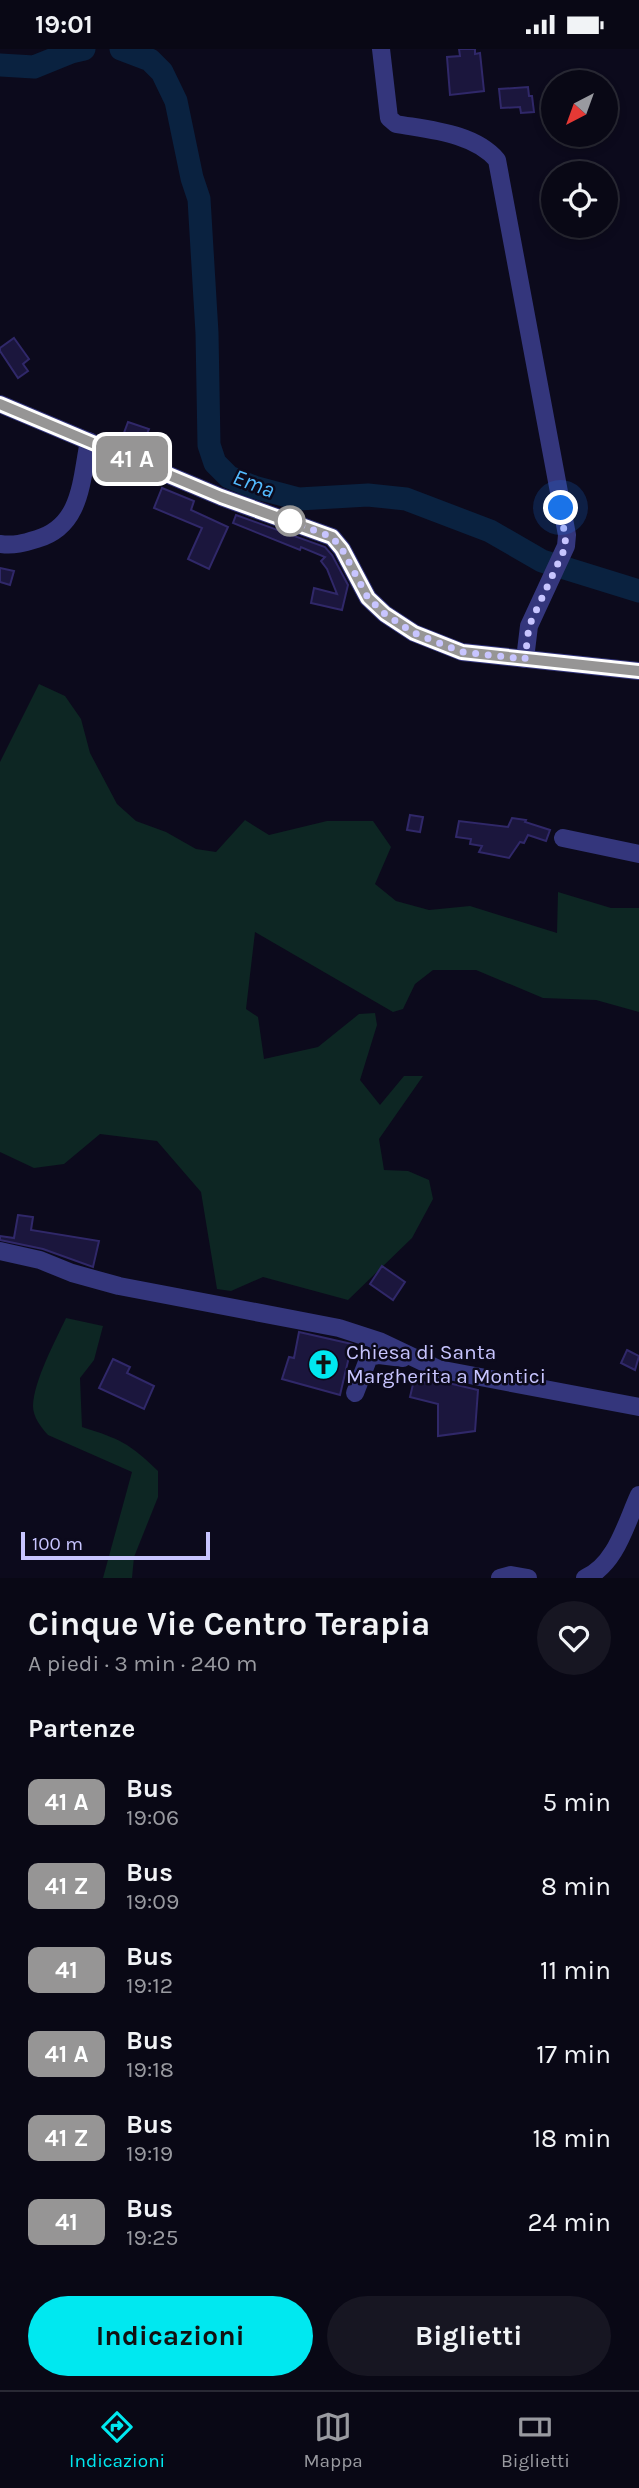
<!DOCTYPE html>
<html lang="it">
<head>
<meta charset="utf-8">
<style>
	body { margin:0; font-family:Karla,sans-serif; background:#171622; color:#f1f3f6; height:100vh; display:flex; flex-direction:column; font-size:26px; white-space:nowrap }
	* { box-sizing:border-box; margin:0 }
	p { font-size:23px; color:#999aa0 }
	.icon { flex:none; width:38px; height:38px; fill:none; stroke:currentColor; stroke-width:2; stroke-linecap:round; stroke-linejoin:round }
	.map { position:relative; height:1529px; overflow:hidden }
	.drawer { display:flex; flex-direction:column; background:#090815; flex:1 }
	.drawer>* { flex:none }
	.badge { padding:0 14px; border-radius:10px; font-size:24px; line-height:46px }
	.needle { width:46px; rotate:221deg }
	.fabs { position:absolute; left:541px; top:21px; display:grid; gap:14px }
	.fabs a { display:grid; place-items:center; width:77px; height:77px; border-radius:50%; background:#090815; box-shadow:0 4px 10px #0003,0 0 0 2px #292934; font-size:35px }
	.scale { position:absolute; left:21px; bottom:18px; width:189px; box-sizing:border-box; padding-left:7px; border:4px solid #c8c5ff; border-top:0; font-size:19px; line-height:24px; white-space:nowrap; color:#c8c5ff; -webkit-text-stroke:5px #0c0a1c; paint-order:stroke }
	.you { position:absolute; width:35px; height:35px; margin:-18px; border:5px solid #fff; border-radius:50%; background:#1a73e8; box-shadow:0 0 0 10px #1a73e833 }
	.map>.badge { position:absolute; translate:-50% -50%; box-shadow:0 0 0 4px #fff }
	h2 { padding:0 28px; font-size:26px; line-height:63px }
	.round { display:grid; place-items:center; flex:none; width:74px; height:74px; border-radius:37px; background:#171622 }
	.summary { display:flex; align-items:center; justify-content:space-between; height:119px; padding:0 28px }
	h1 { font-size:33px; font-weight:700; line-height:52px }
	.cta { display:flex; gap:14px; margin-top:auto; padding:14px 28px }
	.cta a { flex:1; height:80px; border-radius:42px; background:#00e8f0; color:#111; font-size:28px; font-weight:700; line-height:80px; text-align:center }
	.cta a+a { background:#171622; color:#f1f3f6 }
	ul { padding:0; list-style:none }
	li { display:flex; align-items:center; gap:21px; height:84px; padding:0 28px }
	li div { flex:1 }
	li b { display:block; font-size:26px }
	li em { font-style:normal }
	li .badge { min-width:77px; font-weight:700; text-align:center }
	.status { display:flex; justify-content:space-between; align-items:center; height:49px; padding:0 35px; background:#090815; direction:ltr }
	.status svg { height:19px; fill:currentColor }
	.dock { display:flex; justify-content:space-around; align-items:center; height:98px; border-top:2px solid #292934; background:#090815; font-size:19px; color:#999aa0 }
	.dock a { display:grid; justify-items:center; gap:4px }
	.dock .active { color:#00e8f0 }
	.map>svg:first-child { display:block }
</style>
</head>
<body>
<div class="status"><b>19:01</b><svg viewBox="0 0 49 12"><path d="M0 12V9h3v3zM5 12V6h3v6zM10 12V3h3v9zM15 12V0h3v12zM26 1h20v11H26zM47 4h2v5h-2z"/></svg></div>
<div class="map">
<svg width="639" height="1529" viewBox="0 0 639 1529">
	<rect width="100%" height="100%" fill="#0c0a1c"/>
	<g fill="#0d2623">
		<path d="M 39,635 L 65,647 L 81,670 L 90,704 L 117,755 L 136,772 L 166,783 L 196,800 L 216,803 L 245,771 L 269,786 L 327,772 L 373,772 L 391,798 L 375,835 L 396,852 L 429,861 L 470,857 L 557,884 L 558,843 L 611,859 L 639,859 L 639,963 L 596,951 L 543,949 L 476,921 L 433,921 L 415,935 L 403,960 L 393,963 L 255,883 L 246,960 L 258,968 L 264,1010 L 318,998 L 359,965 L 375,964 L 377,976 L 360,1031 L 380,1056 L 404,1027 L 423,1027 L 379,1090 L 384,1121 L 408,1122 L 429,1131 L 433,1150 L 412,1189 L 348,1251 L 263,1228 L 231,1242 L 217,1240 L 201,1143 L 157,1092 L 100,1085 L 64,1115 L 34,1119 L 0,1103 L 0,713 Z"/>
		<path d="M 66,1269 L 103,1277 L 94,1311 L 80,1329 L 82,1378 C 120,1390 129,1394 158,1422 L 158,1448 L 134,1508 L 132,1529 L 103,1529 L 132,1423 L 48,1386 C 41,1378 33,1368 33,1357 C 34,1331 55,1293 66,1269 Z"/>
	</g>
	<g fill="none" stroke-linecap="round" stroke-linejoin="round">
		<g stroke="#0a2240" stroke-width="23">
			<path d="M 121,0 L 150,11 L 162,23 L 176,52 L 192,129 L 199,150 L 207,284 L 209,396 L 215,414 L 229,428 L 254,438 L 299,450 L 368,446 L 406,450 L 490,482 L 542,512 L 639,542"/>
			<path d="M 0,16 L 34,18 L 71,3 L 84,0"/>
		</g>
	</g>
	<g fill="#1b163d" stroke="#302869" stroke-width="2">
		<path d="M 459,0 L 475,0 L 475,5 L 480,4 L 484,42 L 450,46 L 447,8 L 460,7 Z"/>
		<path d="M 528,38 L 529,47 L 532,47 L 534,63 L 521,64 L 520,58 L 501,59 L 499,40 Z"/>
		<path d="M 14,289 L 29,310 L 23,315 L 28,322 L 18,329 L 0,302 L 0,299 Z"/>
		<path d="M 128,373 L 149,380 L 141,399 L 121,392 Z"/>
		<path d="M 162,439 L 194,452 L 191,461 L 228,478 L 209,520 L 188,510 L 202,479 L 154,459 Z"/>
		<path d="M 236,466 L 325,498 L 332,506 L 348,536 L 342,561 L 311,554 L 314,539 L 337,545 L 327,520 L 321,512 L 325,508 L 301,498 L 300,501 L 233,474 Z"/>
		<path d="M 0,519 L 14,522 L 10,536 L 0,533 Z"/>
		<path d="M 410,766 L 423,768 L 420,783 L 407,781 Z"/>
		<path d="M 512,769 L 526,771 L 525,773 L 550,781 L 546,792 L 528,786 L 524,794 L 520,793 L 509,809 L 479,803 L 482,797 L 470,795 L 471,790 L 456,788 L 459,772 L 508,778 Z"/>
		<path d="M 18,1166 L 33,1168 L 31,1181 L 99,1192 L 93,1218 L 43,1200 L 0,1191 L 0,1187 L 14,1189 Z"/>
		<path d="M 382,1217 L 405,1233 L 393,1251 L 370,1235 Z"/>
		<path d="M 299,1283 L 352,1295 L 340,1346 L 282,1330 L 289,1308 L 294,1309 Z"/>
		<path d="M 627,1301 L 639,1307 L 635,1321 L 621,1314 Z"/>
		<path d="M 113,1310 L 130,1318 L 127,1324 L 154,1337 L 144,1360 L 99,1339 Z"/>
		<path d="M 427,1329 L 478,1341 L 475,1382 L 438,1387 L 438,1355 L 410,1348 L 414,1331 L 427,1334 Z"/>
	</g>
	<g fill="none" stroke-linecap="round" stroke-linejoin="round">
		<g stroke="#34367c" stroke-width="18">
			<path d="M 381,0 L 389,69 L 396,75 C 430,81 474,84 497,111 L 567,486 L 566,497 L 529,577 L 525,610"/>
			<path d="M 0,355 L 221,448 L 332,488 L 342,500 L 368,549 L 385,565 L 414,584 L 462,603 L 639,622"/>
			<path d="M 0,495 C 14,497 24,494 37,490 C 82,477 81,431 89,392"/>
			<path d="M 563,789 L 639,805"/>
			<path d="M 0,1202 L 40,1211 L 72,1224 L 119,1237 L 339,1279 L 379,1292 L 438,1320 L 639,1358"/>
			<path d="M 355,1344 L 369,1308 L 379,1306 L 403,1309"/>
			<path d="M 500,1529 L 511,1526 L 528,1529"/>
			<path d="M 585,1529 C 616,1516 626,1474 639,1446"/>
		</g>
	</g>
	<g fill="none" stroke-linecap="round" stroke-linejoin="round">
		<defs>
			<path id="line" d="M 0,355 L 221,448 L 332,488 L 342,500 L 368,549 L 385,565 L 414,584 L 462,603 L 639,622"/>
		</defs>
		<use href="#line" stroke="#fff" stroke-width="16"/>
		<use href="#line" stroke="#969595" stroke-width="10"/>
		<path stroke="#c8c5ff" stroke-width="7" stroke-dasharray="0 12.6" d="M 290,472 L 332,488 L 342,500 L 368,549 L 385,565 L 414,584 L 462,603 L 525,610 L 529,577 L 566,497 L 561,459"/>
	</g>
	<defs>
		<symbol id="church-disc" viewBox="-11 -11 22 22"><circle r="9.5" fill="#00e8f0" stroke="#0c0a1c"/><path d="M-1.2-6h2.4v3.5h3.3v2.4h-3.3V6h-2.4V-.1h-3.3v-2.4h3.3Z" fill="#111"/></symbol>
	</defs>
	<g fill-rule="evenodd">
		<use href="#church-disc" x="306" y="1298" width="35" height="35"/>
	</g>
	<circle fill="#fff" stroke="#969595" stroke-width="3.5" cx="290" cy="472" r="14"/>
	<g text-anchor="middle" stroke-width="5" stroke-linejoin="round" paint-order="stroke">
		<g font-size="21" fill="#c8c5ff" stroke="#0c0a1c" text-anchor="start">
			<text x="346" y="1310">Chiesa di Santa<tspan x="346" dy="24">Margherita a Montici</tspan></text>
		</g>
		<g font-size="23" font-style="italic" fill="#53bbff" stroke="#0c0a1c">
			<text transform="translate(254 434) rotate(21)" y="8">Ema</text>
		</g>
	</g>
</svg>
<div class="fabs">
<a><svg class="needle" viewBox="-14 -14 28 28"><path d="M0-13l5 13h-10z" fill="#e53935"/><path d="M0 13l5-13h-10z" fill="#999aa0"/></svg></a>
<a><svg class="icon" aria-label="locate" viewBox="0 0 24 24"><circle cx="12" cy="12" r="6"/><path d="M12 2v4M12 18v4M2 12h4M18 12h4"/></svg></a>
</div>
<div class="scale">100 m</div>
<div class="you" style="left:561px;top:459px"></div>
<b class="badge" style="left:132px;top:410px;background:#969595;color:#fff">41 A</b>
</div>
<section class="drawer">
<div class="summary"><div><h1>Cinque Vie Centro Terapia</h1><p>A piedi · 3 min · 240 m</p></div><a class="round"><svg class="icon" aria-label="heart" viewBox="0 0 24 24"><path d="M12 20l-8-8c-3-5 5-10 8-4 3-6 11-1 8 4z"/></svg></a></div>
<h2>Partenze</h2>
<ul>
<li><span class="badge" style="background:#969595;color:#fff">41 A</span><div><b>Bus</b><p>19:06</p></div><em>5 min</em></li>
<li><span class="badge" style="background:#969595;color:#fff">41 Z</span><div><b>Bus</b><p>19:09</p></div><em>8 min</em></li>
<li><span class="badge" style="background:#969595;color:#fff">41</span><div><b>Bus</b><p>19:12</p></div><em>11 min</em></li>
<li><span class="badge" style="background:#969595;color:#fff">41 A</span><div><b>Bus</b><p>19:18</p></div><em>17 min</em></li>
<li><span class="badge" style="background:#969595;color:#fff">41 Z</span><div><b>Bus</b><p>19:19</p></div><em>18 min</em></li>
<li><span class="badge" style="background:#969595;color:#fff">41</span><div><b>Bus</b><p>19:25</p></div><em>24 min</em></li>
</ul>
<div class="cta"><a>Indicazioni</a><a>Biglietti</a></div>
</section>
<nav class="dock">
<a class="active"><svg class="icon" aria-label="directions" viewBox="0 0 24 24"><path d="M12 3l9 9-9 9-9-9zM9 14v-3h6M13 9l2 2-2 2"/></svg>Indicazioni</a>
<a><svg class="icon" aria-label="map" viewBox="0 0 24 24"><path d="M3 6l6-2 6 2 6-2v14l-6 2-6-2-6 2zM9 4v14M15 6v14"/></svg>Mappa</a>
<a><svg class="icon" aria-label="tickets" viewBox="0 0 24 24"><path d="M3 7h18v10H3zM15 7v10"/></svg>Biglietti</a>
</nav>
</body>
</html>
